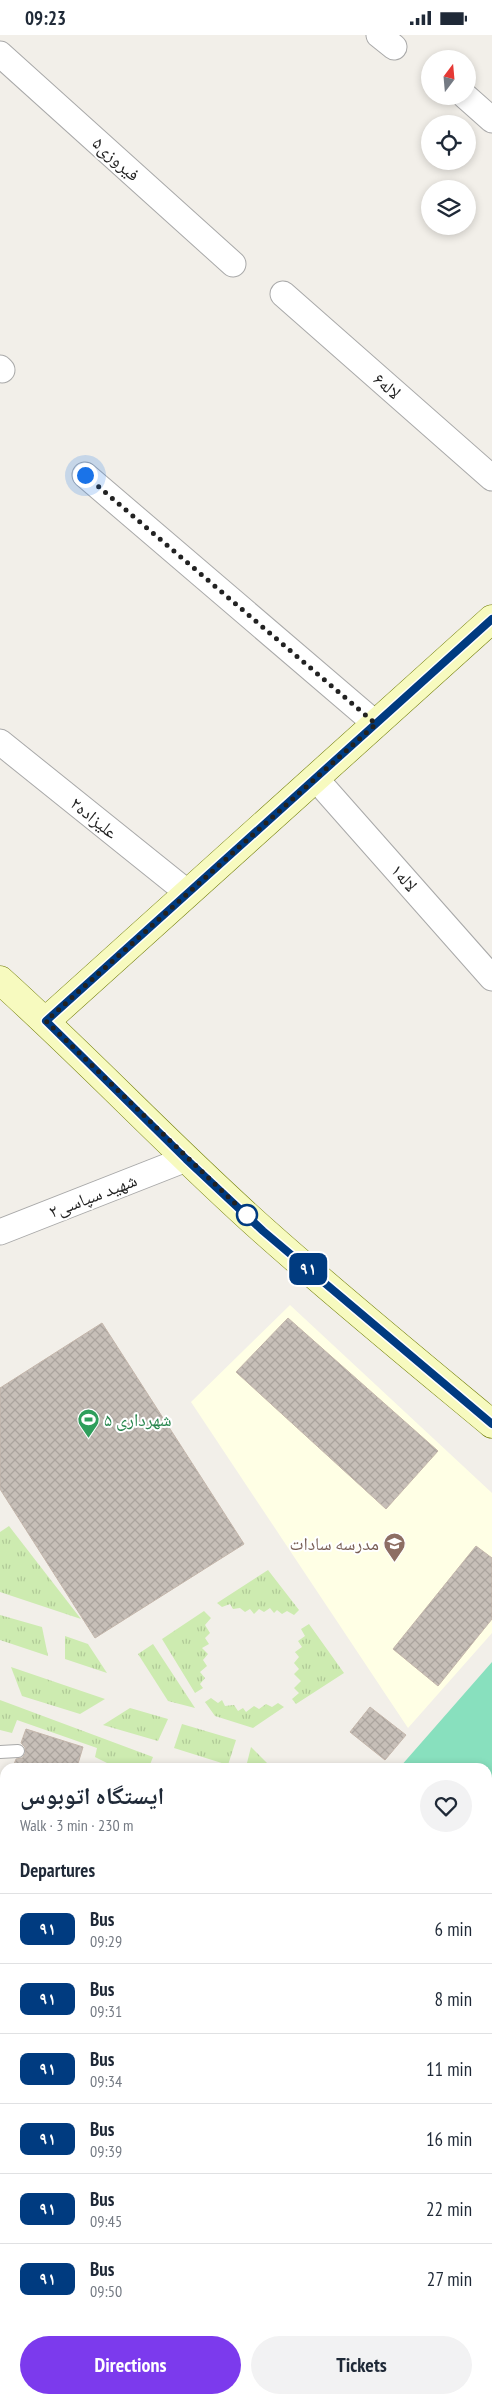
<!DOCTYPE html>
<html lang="en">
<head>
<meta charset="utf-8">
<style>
	body { margin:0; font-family:"PT Sans Narrow","Noto Naskh Arabic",sans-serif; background:#f2f2f3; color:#1f2937; height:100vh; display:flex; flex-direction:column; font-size:19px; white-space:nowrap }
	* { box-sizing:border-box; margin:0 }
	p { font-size:16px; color:#747a83 }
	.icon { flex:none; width:28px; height:28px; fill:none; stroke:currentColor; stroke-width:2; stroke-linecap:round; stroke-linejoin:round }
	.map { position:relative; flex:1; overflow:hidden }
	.drawer { position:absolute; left:0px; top:1728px; width:492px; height:641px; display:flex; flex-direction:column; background:#fff; border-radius:15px 15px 0 0; box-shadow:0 2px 8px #0003 }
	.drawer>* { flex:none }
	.badge { padding:0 10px; border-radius:8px; font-size:18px; line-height:32px }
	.needle { width:32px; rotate:16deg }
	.tools { position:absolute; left:421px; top:15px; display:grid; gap:10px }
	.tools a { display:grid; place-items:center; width:55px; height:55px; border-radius:50%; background:#fff; box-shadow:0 2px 8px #0003; font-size:25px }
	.you { position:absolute; width:25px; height:25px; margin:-12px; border:4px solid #fff; border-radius:50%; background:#1a73e8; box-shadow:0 0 0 8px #1a73e833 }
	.map>.badge { position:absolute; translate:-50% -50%; box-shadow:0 0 0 2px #fff }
	h2 { padding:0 20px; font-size:19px; line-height:45px }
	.round { display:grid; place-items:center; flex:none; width:52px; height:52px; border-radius:26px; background:#f2f2f3 }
	.headline { display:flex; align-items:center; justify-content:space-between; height:85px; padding:0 20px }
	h1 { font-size:24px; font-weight:700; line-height:38px }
	.button { display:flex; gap:10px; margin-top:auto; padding:10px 20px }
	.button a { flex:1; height:58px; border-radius:30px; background:#7c3aed; color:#fff; font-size:20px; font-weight:700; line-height:58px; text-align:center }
	.button a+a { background:#f2f2f3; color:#1f2937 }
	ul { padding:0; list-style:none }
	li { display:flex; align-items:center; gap:15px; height:70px; padding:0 20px; border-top:1px solid #e0e1e3 }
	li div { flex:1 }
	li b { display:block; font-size:19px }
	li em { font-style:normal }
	li .badge { min-width:55px; font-weight:700; text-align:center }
	.status { display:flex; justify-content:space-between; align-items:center; height:35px; padding:0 25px; background:#fff; direction:ltr }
	.status svg { height:14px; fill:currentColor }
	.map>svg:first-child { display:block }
</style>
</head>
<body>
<div class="status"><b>09:23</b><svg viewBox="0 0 49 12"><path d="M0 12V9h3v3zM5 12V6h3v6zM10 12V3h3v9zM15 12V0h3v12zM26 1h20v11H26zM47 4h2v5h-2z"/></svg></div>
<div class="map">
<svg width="492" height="2368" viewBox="0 0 492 2368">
	<defs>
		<pattern id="grass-tufts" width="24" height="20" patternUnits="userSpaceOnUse" patternTransform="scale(1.25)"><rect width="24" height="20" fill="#cdebb0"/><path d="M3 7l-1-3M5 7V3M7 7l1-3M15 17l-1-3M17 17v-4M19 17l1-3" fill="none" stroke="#b0c997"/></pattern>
		<pattern id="building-cross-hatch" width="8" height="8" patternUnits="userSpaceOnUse" patternTransform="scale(1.25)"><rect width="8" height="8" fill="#c7bfb8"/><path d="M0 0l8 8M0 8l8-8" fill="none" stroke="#aba49e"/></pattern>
	</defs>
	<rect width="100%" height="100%" fill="#f2efe9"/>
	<path fill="#ffffe5" d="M 290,1270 L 492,1458 L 492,1598 L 408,1693 L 191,1367 Z"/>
	<g fill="url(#grass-tufts)">
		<path d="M 9,1491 L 81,1584 L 0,1557 L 0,1497 Z"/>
		<path d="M 268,1535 L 299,1575 L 294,1580 L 287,1576 L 282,1579 L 277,1575 L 274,1578 L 270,1573 L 264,1577 L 259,1574 L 254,1579 L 250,1574 L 245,1577 L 240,1573 L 233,1574 L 230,1569 L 222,1572 L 217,1568 Z"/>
		<path d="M 204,1576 L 211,1583 L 205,1590 L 210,1598 L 205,1603 L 209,1609 L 202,1613 L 208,1619 L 203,1625 L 207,1631 L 200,1637 L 205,1643 L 200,1649 L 203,1653 L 195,1658 L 162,1604 Z"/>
		<path d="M 0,1580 L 42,1592 L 48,1621 L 0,1605 Z"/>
		<path d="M 309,1589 L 344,1638 L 296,1669 L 292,1664 L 299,1658 L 294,1653 L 301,1646 L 294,1639 L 299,1634 L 294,1628 L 299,1622 L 295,1617 L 302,1612 L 298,1606 L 305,1601 L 301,1594 Z"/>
		<path d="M 65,1601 L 88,1609 L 107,1638 L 65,1624 Z"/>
		<path d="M 153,1609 L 195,1673 L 168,1666 L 138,1619 Z"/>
		<path d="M 11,1632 L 105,1664 L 80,1679 L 22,1661 Z"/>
		<path d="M 211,1663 L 218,1668 L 222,1665 L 225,1671 L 234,1670 L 238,1676 L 243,1673 L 246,1677 L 254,1671 L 259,1674 L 266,1669 L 272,1672 L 278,1668 L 284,1672 L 253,1693 L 215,1681 L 205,1667 Z"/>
		<path d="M 0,1665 L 153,1722 L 149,1732 L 115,1732 L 95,1722 L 97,1713 L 17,1685 L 12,1698 L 0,1695 Z"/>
		<path d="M 130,1673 L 168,1684 L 158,1706 L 103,1690 Z"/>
		<path d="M 182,1689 L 236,1705 L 228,1730 L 174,1713 Z"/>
		<path d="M 251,1712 L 271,1732 L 246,1732 Z"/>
	</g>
	<path fill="#88e0be" d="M 492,1627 L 492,1790 L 488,1795 L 488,1732 L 400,1732 Z"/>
	<g fill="url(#building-cross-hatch)" stroke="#c4b6ab">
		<path d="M 288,1283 L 438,1416 L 386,1474 L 236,1337 Z"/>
		<path d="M 102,1288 L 244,1509 L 95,1603 L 0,1454 L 0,1353 Z"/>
		<path d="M 476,1511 L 492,1523 L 492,1584 L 438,1651 L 393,1614 Z"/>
		<path d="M 370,1672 L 406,1700 L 385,1725 L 350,1697 Z"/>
		<path d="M 26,1694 L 83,1712 L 77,1732 L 13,1732 L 16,1724 L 22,1723 L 25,1719 L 25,1712 L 21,1708 Z"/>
	</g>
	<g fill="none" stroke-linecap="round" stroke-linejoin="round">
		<defs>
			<path id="lane" d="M 0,1717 L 18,1716"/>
			<g id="street">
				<path d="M 379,0 L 394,12"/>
				<path d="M 0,19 L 233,229"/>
				<path d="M 465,61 L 492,85"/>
				<path d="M 283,259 L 492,443"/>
				<path d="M 0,333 L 2,335"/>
				<path d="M 85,440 L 376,689"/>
				<path d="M 0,707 L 188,858"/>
				<path d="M 316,744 L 492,943"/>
				<path d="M 0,1197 L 186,1124"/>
				<path d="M 488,2176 L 492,2163"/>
				<path d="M 0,2273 L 5,2275"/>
				<path d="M 252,2364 L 264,2368"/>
				<path d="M 422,2368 L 423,2364"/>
			</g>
			<g id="secondary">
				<path d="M 0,945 C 90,1026 173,1115 264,1196 C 338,1262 415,1325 492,1389"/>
				<path d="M 46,986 L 492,584"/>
				<path d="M 488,1889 L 492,1886"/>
				<path d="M 488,1931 L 492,1932"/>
				<path d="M 0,1967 L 5,1969"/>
				<path d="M 488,2138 L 492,2140"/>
			</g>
			<g id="highway">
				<path d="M 0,1789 L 5,1789"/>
				<path d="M 0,1823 L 5,1825"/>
				<path d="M 0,1911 L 5,1913"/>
				<path d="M 488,1990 L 492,1992"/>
				<path d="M 488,2080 L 492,2082"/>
			</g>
		</defs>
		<use href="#lane" stroke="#a9a9a9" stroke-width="14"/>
		<use href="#street" stroke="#a9a9a9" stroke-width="27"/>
		<use href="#secondary" stroke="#707d05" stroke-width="29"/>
		<use href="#highway" stroke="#dc2a67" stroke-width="29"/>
		<use href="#lane" stroke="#fff" stroke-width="12"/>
		<use href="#street" stroke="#fff" stroke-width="25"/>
		<use href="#secondary" stroke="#f7fabf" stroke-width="28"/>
		<use href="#highway" stroke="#e892a2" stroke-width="28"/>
	</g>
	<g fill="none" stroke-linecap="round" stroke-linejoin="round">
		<defs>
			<path id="line" d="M 492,584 L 46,986 L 186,1124 L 263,1196 L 492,1389"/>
		</defs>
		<use href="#line" stroke="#fff" stroke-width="11"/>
		<use href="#line" stroke="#003b80" stroke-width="8"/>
		<path stroke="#222" stroke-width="5" stroke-dasharray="0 9" d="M 85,440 L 376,689 L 46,986 L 247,1180"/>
	</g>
	<defs>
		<symbol id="stadium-pin" viewBox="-11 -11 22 30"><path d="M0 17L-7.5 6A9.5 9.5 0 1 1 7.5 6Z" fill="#2e9e5b" stroke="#fff"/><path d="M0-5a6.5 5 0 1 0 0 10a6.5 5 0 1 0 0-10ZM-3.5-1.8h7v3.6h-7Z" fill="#fff"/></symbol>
		<symbol id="school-pin" viewBox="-11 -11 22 30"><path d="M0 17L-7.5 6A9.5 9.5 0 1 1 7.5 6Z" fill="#8d6e63" stroke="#fff"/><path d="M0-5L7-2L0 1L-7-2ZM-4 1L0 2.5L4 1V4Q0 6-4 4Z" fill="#fff"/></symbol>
	</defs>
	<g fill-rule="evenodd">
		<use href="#stadium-pin" x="76" y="1372" width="25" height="34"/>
		<use href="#school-pin" x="382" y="1496" width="25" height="34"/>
	</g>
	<circle fill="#fff" stroke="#003b80" stroke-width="2.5" cx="247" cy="1180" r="10"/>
	<g text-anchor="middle" stroke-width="4" stroke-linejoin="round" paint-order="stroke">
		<g font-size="18" fill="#222" stroke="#fff">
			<text transform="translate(116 124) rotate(42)" y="6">فیروزی۵</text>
			<text transform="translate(387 351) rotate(41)" y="6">۶لاله</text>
			<text transform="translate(94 783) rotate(39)" y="6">علیزاده۲</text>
			<text transform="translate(404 843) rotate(49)" y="6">۱لاله</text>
			<text transform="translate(93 1161) rotate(-21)" y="6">شهید سپاسی۲</text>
		</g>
		<g font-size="18" fill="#27864d" stroke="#fff" text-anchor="start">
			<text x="104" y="1391">شهرداری ۵</text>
		</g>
		<g font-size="18" fill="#785e54" stroke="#fff" text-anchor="end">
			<text x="379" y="1515">مدرسه سادات</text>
		</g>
	</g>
</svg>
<div class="tools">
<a><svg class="needle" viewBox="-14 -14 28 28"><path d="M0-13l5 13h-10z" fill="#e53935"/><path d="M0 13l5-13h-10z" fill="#747a83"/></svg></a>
<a><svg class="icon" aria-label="locate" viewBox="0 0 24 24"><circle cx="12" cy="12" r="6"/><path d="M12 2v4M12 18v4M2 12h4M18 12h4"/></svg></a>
<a><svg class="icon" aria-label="layers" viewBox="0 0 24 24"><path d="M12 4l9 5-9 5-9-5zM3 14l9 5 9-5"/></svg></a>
</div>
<div class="you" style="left:85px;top:440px"></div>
<b class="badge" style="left:308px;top:1234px;background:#003b80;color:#fff">۹۱</b>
<section class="drawer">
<div class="headline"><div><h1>ایستگاه اتوبوس</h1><p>Walk · 3 min · 230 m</p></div><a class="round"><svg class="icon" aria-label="heart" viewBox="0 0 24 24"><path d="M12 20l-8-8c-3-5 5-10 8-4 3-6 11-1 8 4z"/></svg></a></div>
<h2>Departures</h2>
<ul>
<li><span class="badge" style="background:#003b80;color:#fff">۹۱</span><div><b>Bus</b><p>09:29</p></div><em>6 min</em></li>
<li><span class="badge" style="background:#003b80;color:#fff">۹۱</span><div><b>Bus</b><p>09:31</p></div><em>8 min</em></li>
<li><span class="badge" style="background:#003b80;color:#fff">۹۱</span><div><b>Bus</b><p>09:34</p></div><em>11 min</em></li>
<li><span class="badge" style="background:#003b80;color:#fff">۹۱</span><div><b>Bus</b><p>09:39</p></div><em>16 min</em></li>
<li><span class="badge" style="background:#003b80;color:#fff">۹۱</span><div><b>Bus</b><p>09:45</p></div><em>22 min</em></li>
<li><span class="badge" style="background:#003b80;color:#fff">۹۱</span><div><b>Bus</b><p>09:50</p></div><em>27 min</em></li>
</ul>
<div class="button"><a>Directions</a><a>Tickets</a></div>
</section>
</div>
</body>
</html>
